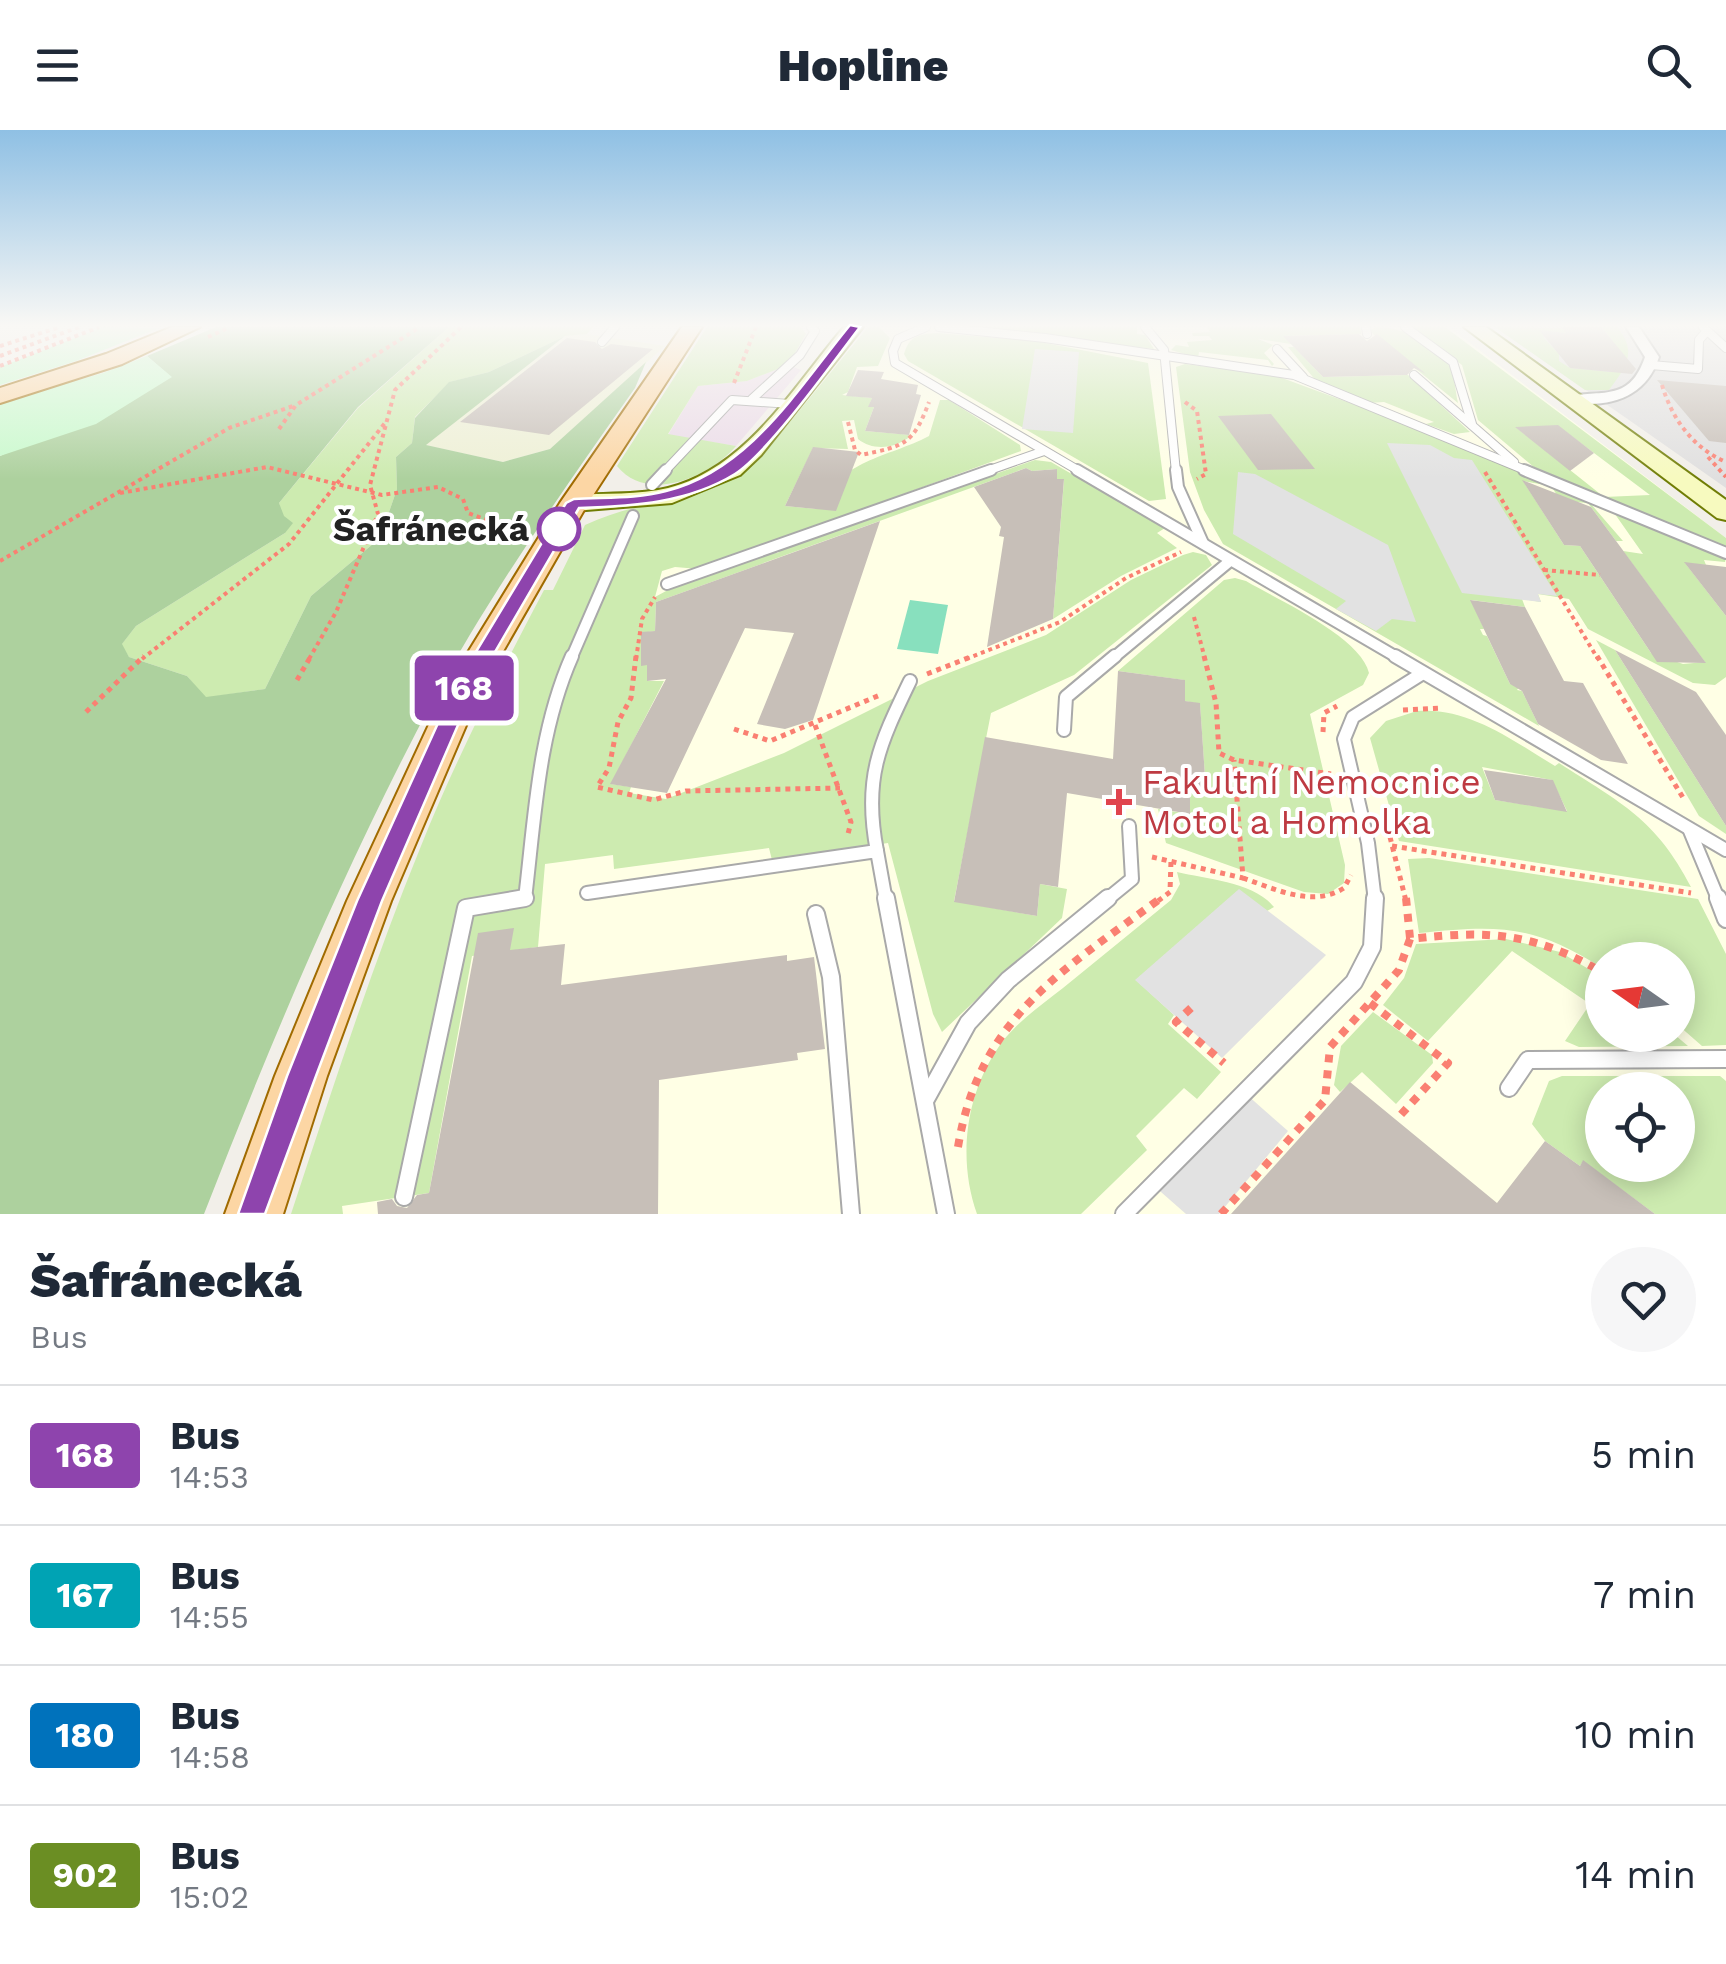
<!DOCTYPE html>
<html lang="en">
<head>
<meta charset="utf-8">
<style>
	body { margin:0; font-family:"Work Sans",sans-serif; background:#f6f6f7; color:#1f2937; height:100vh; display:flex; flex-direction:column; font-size:38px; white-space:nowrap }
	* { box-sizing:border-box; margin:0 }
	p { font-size:32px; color:#747a83 }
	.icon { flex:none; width:55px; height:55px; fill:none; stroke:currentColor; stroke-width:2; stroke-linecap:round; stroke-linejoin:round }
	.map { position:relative; height:1084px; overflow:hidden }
	.panel { display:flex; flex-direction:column; background:#fff; flex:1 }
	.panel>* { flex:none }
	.badge { padding:0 20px; border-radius:8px; font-size:35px; line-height:65px }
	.needle { width:65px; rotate:284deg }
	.controls { position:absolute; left:1585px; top:812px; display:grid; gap:20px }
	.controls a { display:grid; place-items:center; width:110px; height:110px; border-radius:50%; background:#fff; box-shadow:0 5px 25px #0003; font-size:50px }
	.map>.badge { position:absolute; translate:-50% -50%; box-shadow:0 0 0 5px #fff }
	.round { display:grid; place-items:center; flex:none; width:105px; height:105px; border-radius:52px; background:#f6f6f7 }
	.overview { display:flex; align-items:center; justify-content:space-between; height:170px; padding:0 30px }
	h1 { font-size:48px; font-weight:800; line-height:75px }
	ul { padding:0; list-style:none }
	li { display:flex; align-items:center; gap:30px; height:140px; padding:0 30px; border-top:2px solid #e0e1e3 }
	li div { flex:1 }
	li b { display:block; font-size:38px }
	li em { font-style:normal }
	li .badge { min-width:110px; font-weight:700; text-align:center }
	header { display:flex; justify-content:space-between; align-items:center; height:130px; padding:0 30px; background:#fff; font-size:45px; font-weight:800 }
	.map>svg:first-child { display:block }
</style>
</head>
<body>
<header><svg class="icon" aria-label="menu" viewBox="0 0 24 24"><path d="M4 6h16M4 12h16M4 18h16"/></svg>Hopline<svg class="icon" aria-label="search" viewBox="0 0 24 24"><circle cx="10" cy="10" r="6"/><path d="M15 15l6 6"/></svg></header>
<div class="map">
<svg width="1726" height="1084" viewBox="0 0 1726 1084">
	<rect width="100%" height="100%" fill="#f2efe9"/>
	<path fill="#e0dfdf" d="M 1495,197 L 1726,197 L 1726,358 L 1629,290 Z"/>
	<path fill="#ebdbe8" d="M 788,235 L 801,240 L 736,316 L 668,305 L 698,256 L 747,251 Z"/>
	<path fill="#ffffe5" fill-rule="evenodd" d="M 868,197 L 1449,197 L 1726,408 L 1726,1084 L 322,1084 L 455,753 L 654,376 L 720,353 L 759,329 ZM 1602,830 L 1678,830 L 1678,905 L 1602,905 ZM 1602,960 L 1678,960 L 1678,1035 L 1602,1035 Z"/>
	<path fill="#eef0d5" d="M 587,204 L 665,216 L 550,319 L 503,332 L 425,315 L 565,206 Z"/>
	<g fill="#cdebb0" fill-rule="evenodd">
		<path d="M 449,197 L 593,197 L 587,204 L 565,206 L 489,242 L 450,252 L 415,287 L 412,313 L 396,327 L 397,359 L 380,408 L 311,466 L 265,559 L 205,568 L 187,546 L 129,527 L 121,515 L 136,496 L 285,403 L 279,373 L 358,278 Z"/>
		<path d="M 707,197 L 801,197 L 806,204 L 788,235 L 747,251 L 698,256 L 668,304 L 736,316 C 710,347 647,374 617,336 Z"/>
		<path d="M 868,197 L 879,197 L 890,208 L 878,236 L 857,237 L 848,262 L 842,265 L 872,268 L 869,276 L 874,277 L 865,301 L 912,305 C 897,318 874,322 858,309 L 854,290 L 842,291 L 848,319 L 813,318 L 785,376 L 817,379 C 841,329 887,328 929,306 L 940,270 L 949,270 L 1020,315 L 1021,321 L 699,439 L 675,437 L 662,441 L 655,467 L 679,454 L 762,424 L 778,423 L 782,418 L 1035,330 L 1051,332 L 1165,398 L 1157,403 L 1177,418 L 1121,446 L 1053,489 L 1064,350 L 1057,349 L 1057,339 L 1032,341 L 1026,338 L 656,472 L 655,501 L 641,503 L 641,535 L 647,535 L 647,551 L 664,551 L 611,654 L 631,657 L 629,663 L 666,669 L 784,623 L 928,551 L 1046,505 L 1131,450 L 1183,425 L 1193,422 L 1206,425 L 1212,435 L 1074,545 L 991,583 L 954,771 L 1037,786 L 1040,754 L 1067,759 L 1062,788 L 942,902 L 933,884 L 888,713 L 772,730 L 769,718 L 614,739 L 613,725 L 545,734 L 538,817 L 472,826 L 429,1063 L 342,1076 L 343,1084 L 291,1084 C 332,960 372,836 421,716 C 456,628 500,544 544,460 L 553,460 L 585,395 C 646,366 705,375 762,326 Z"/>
		<path d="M 967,197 L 1137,197 L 1137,204 L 1145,205 L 1154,219 Z"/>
		<path d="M 1207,197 L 1360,197 L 1361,204 L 1284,206 L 1291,214 L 1258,209 L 1273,215 L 1264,223 L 1274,234 L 1272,236 L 1268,230 L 1199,222 L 1198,228 L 1171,220 L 1176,215 L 1189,217 L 1187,212 L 1212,210 L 1209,206 L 1193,206 L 1192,203 L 1210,202 Z"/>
		<path d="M 1375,197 C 1403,197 1429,210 1447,233 C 1455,242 1455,261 1458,273 L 1373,204 L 1371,200 Z"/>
		<path d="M 1411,197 L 1445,197 L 1726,408 L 1726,420 L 1541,343 L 1478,290 L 1462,235 ZM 1558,296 L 1650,365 L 1604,367 L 1517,298 Z"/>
		<path d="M 1495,197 L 1564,198 L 1568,203 L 1543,201 L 1544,208 L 1559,224 L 1559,231 L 1570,238 L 1612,242 L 1609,206 L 1601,197 L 1617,197 C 1638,222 1626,237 1609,260 L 1585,260 Z"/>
		<path d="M 937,203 L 1035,211 L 1148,233 L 1166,369 L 1149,371 L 908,231 L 904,224 C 909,206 919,204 937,203 Z"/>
		<path d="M 1288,217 L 1294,217 L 1323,247 L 1408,245 L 1470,302 L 1454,304 L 1426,294 L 1434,292 L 1384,272 L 1368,273 L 1317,252 Z"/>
		<path d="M 1185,234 L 1274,245 L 1407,294 L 1584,366 L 1623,411 L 1616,411 L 1588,373 L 1561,371 L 1551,356 L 1523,351 L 1564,415 L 1580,416 L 1651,523 L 1683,534 L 1705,532 L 1623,421 L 1643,424 L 1610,377 L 1726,428 L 1725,432 L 1704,430 L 1706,435 L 1685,433 L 1726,486 L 1726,547 L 1715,555 L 1693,553 L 1588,499 L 1569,469 L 1538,464 L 1541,472 L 1522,469 L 1525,477 L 1471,470 L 1484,499 L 1480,499 L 1483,505 L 1487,506 L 1510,554 L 1520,556 L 1517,560 L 1522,561 L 1539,596 L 1223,414 L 1204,380 L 1190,342 L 1176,237 Z"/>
		<path d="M 1235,448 L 1246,451 C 1278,470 1361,507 1369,543 L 1363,555 L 1310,584 L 1345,735 L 1344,753 L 1328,764 L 1304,762 L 1166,713 L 1158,679 L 1189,684 L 1190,658 L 1206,661 L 1200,574 L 1185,571 L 1184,550 L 1118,541 L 1224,450 Z"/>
		<path d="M 1596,510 L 1615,520 L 1726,696 L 1726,704 L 1699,686 Z"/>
		<path d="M 1417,581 C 1469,577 1512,610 1555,636 L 1559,633 C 1621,673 1656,689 1691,757 L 1399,711 L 1370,608 L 1386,591 ZM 1482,637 L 1552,650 L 1567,681 L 1495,670 Z"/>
		<path d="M 1429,728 L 1698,769 L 1726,824 L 1726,915 L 1702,916 L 1678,895 L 1678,830 L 1602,830 L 1602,838 C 1533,794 1498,795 1419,803 L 1408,729 Z"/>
		<path d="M 1177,742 C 1206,749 1254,752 1274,777 L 1267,781 L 1239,760 L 1136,850 L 1174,885 L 1168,894 L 1221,942 L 1197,969 L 1184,958 L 1136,1006 L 1147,1020 L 1081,1084 L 977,1084 C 958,1031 965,968 996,921 C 1012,895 1039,877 1063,858 C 1099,829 1135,799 1171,770 L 1180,754 Z"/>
		<path d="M 1506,809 L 1560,822 L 1602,847 L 1602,905 L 1675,905 L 1688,916 L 1579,917 L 1565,911 L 1590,874 L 1512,821 L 1428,911 L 1383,875 L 1404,848 L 1416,814 Z"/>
		<path d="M 1373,882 L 1432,925 L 1433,933 L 1396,974 L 1362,942 L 1340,962 L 1334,955 L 1341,916 Z"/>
		<path d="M 1562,946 L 1720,946 L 1726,951 L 1726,1084 L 1655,1084 L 1583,1031 L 1580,1036 L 1545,1011 L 1532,994 L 1549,951 ZM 1602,960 L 1678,960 L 1678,1035 L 1602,1035 Z"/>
	</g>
	<path fill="#add19e" d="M 216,197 L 449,197 L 358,277 L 279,373 L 284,386 L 293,393 L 285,403 L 136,496 L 122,514 L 129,527 L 187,546 L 206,567 L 265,559 L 311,466 L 380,408 L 397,359 L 396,327 L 412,313 L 415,288 L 449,252 L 489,242 L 565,206 L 426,315 L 503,332 L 550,319 L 646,232 L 635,258 C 566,356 489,465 433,570 C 345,736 272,909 204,1084 L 0,1084 L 0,326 L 171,247 L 147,226 Z"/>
	<g fill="#c8facc">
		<path d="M 103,197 L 159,198 L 76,231 L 0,255 L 0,237 Z"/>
		<path d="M 147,226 L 172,247 L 96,294 L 0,326 L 0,272 L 103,243 Z"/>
	</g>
	<path fill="#88e0be" d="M 910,470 L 948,475 L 938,524 L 897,519 Z"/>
	<g fill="#e2e2e2">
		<path d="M 1035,219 L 1079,222 L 1073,303 L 1022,299 Z"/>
		<path d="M 1387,313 L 1430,315 L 1454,328 L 1472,330 L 1557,466 L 1538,464 L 1541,472 L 1462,463 Z"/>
		<path d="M 1238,342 L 1255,344 L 1388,415 L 1416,492 L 1392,489 L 1376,501 L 1336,479 L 1346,471 L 1233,404 Z"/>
		<path d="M 1239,759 L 1326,825 L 1222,928 L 1135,850 Z"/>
		<path d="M 1246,964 L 1288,1001 L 1219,1084 L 1186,1084 L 1153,1055 Z"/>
	</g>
	<g fill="#c7bfb8">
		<path d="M 1562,197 L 1601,197 L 1636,239 L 1632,244 L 1570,238 L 1539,200 L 1566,203 Z"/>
		<path d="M 1359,204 L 1367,211 L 1377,204 L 1426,244 L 1414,238 L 1407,245 L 1323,247 L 1283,206 Z"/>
		<path d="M 567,208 L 595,212 L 602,219 L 611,214 L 653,219 L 549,305 L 460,292 Z"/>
		<path d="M 858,240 L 884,242 L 881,249 L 918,255 L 916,264 L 921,265 L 909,305 L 865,301 L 874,277 L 868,277 L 872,268 L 846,266 Z"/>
		<path d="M 1657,250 L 1726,256 L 1726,313 L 1709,311 Z"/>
		<path d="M 1271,284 L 1315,339 L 1258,340 L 1218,286 Z"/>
		<path d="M 1558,295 L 1594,323 L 1570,341 L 1515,297 Z"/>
		<path d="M 813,317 L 859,322 L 836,381 L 785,376 Z"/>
		<path d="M 1026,338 L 1032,341 L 1057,339 L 1057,349 L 1064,349 L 1053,489 L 987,517 L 1004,407 L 999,406 L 1001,397 L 974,357 Z"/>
		<path d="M 1522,350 L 1591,377 L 1706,533 L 1657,532 L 1580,416 L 1564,415 Z"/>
		<path d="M 880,391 L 813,590 L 785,599 L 757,594 L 794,503 L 745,498 L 667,663 L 610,654 L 666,549 L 647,551 L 647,535 L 641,536 L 641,502 L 655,501 L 656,472 Z"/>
		<path d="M 1684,432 L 1726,437 L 1726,486 Z"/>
		<path d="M 1470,470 L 1525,477 L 1564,551 L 1583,553 L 1628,634 L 1601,630 L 1538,594 L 1522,561 L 1510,554 Z"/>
		<path d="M 1615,520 L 1696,562 L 1726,605 L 1726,696 Z"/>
		<path d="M 1118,541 L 1185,550 L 1185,571 L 1200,573 L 1206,661 L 1190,658 L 1190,684 L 1067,663 L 1058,757 L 1040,754 L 1037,786 L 954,772 L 985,607 L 1113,629 Z"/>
		<path d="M 1484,640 L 1553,650 L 1567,682 L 1495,670 Z"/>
		<path d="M 514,798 L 510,820 L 565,814 L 561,855 L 787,825 L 787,831 L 814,827 L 825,919 L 797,923 L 798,930 L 659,950 L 658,1084 L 378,1084 L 377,1072 L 392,1069 L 397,1076 L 407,1078 L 417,1065 L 429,1063 L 478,803 Z"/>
		<path d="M 1350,952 L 1497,1073 L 1545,1011 L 1580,1036 L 1583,1030 L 1655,1084 L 1231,1084 Z"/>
	</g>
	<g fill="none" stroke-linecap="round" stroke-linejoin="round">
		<defs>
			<g id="lane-far3">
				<path d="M 926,197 L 898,209 L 893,221 L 895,233 L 1081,342"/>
				<path d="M 939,197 L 1045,208 L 1294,245 L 1530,342"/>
				<path d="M 1145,197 L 1164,220 L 1176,342"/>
				<path d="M 1366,197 L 1367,204"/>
				<path d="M 1405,197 L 1453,232 L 1472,294"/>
				<path d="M 1703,197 L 1726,218"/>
				<path d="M 602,212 L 615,197"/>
				<path d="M 1277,219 L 1303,247"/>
				<path d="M 1651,235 L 1698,239 L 1699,210 L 1707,201"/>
				<path d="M 1414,245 L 1514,332"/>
				<path d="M 752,269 L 800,225 L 815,201 L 811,197"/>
				<path d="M 664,342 L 732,270 L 790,274"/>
				<path d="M 984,342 L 1044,321"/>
			</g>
			<g id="lane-far2">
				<path d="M 1077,340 L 1400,529"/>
				<path d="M 1176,340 L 1178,357 L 1203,413"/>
				<path d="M 1524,340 L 1726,423"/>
				<path d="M 652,355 L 666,340"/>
				<path d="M 667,454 L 991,340"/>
				<path d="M 571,529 L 633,386"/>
				<path d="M 1112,529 L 1230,431"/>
			</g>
			<g id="lane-far1">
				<path d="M 1395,526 L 1726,720"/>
				<path d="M 1064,600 L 1066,567 L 1115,526"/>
				<path d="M 1690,701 L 1719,771"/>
				<path d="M 877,721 C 863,649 879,615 910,551"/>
				<path d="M 587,763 L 877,721 L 886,771"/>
				<path d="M 513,771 L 525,769 C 535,686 538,603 572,526"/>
				<path d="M 1105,771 L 1132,749 L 1129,696"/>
				<path d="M 1375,771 L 1368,713 L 1344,609 L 1353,587 L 1423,543"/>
			</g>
			<g id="lane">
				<path d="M 886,768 L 946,1084"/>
				<path d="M 1718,768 L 1726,789"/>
				<path d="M 816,784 L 831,847 L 851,1084"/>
				<path d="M 1509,958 L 1528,930 L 1726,929"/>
				<path d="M 926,969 L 968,893 L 1008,850 L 1108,768"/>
				<path d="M 404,1067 L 466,778 L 525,768"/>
				<path d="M 1124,1084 L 1354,852 L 1372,817 L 1375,768"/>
			</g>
			<path id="street" d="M 1626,197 L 1639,197 L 1659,227 C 1646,268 1608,279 1568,272 L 1568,266 C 1605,260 1630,271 1645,227 Z"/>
			<g id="secondary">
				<path d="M 844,197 L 863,197 L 761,325 L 740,345 L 672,373 L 574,381 L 561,373 L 574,365 C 604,363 639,365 668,358 C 747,338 794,256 844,197 Z"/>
				<path d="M 1464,197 L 1486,197 L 1726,370 L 1726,390 L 1717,388 Z"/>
			</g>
			<g id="primary">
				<path d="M 172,197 L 200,197 L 122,234 L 0,273 L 0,258 L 106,224 Z"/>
				<path d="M 682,197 L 702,197 L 588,373 L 482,558 L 391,771 L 327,946 L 283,1084 L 225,1084 L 275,946 L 347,771 L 446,558 L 560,373 Z"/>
			</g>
		</defs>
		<use href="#lane-far3" stroke="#a9a9a9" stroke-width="10"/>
		<use href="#lane-far2" stroke="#a9a9a9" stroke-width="14"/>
		<use href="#lane-far1" stroke="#a9a9a9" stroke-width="16"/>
		<use href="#lane" stroke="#a9a9a9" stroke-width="20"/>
		<use href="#street" stroke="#a9a9a9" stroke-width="4"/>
		<use href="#secondary" stroke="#707d05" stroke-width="4"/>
		<use href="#primary" stroke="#a06b00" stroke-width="4"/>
		<g stroke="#fa8072" stroke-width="4" stroke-dasharray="4 4" stroke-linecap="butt">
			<path d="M 208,207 L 230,197"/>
			<path d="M 0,216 L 60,197"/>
			<path d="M 0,226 L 79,197"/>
			<path d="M 0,236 L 99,197"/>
			<path d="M 734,253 L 756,197"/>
			<path d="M 1662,255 C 1672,289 1693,318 1726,332"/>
			<path d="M 1185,272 L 1197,281 L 1206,344 L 1197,349"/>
			<path d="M 848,292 L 855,320 L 861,325 C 904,316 913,315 929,272"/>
			<path d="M 279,299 L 296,275 L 420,197"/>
			<path d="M 1708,327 L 1726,347"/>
			<path d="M 1485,342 L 1598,529"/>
			<path d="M 120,363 L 267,337 L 382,365 L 438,357 L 463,369 L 468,383 L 498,394 L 522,410"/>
			<path d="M 0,431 L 229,298 L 296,275"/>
			<path d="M 1544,440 L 1600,445"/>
			<path d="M 1194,487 L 1205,529"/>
			<path d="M 142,529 L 289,414 L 385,293"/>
			<path d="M 309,529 L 336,482 L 378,384 L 370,355 L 395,260 L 461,197"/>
			<path d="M 636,529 L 642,489 L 655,467"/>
			<path d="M 966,529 L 1060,492 L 1126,448 L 1181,422"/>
		</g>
		<g stroke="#fa8072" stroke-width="5" stroke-dasharray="5 5" stroke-linecap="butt">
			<path d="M 636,526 L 631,568 L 618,592 L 609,638 L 597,657 L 653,670 L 686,661 L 840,658"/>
			<path d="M 1204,526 L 1216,573 L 1219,623 L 1234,630 L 1331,644"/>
			<path d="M 1597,526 L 1685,671"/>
			<path d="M 927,544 L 973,526"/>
			<path d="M 297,550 L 311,526"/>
			<path d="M 1403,580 L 1442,578"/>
			<path d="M 86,582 L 144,526"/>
			<path d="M 815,595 L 851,692 L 848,704"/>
			<path d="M 734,599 L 770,611 L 880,565"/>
			<path d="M 1323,602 L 1324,583 L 1337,576"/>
			<path d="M 1390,707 L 1406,771"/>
			<path d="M 1392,716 L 1691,763"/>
			<path d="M 1152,727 L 1243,748 L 1234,630"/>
			<path d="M 1243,748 C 1275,759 1313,778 1344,758 L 1351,745"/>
			<path d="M 1158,771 L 1170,762 L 1171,730"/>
		</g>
		<g stroke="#fa8072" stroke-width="8" stroke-dasharray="8 8" stroke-linecap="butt">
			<path d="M 1406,768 L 1410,808"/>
			<path d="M 1370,873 L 1448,933 L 1396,990"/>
			<path d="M 1191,878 L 1176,892 L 1224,933"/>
			<path d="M 958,1017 C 979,888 1063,840 1161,768"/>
			<path d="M 1221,1084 L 1325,970 L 1330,917 L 1399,840 L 1410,809 C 1488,800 1532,802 1602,842"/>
		</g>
		<use href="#lane-far3" stroke="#fff" stroke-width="8"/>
		<use href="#lane-far2" stroke="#fff" stroke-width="10"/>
		<use href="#lane-far1" stroke="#fff" stroke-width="12"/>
		<use href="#lane" stroke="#fff" stroke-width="16"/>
		<use href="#street" fill="#fff" fill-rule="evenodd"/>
		<use href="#secondary" fill="#f7fabf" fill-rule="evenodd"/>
		<use href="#primary" fill="#fcd6a4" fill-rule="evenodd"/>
	</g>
	<linearGradient id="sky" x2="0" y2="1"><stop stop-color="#8fc0e4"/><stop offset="0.56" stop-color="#f9f8f5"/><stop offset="1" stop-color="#f9f8f5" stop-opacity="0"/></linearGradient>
	<rect width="1726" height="349" fill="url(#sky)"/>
	<path fill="#8e44ad" stroke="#fff" stroke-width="2.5" d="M 850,195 L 860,197 C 834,231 768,323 735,344 C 688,373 633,376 579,378 L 474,558 L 382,771 L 316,946 L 265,1084 L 238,1084 L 287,946 L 357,771 L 454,558 L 566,373 L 574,369 C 605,367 636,369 666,361 C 750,340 798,258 850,195 Z"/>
	<circle fill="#fff" stroke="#8e44ad" stroke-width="5" cx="559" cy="399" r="20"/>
	<path fill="#e0444e" stroke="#fff" stroke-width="4" d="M1114 657h10v10h10v10h-10v10h-10v-10h-10v-10h10z"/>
	<g text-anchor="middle" stroke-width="8" stroke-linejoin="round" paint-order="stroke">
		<g font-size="35" font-weight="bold" fill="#222" stroke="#fff" text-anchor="end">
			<text x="529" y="411">Šafránecká</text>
		</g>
		<g font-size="35" fill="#be3a42" stroke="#fff" text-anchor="start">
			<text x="1142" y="664">Fakultní Nemocnice<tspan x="1142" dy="40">Motol a Homolka</tspan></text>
		</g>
	</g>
</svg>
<div class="controls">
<a><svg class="needle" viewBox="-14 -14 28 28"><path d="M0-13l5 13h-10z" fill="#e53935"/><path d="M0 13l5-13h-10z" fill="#747a83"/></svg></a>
<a><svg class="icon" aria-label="locate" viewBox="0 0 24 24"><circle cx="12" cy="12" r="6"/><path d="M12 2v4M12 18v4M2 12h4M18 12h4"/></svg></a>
</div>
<b class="badge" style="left:464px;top:558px;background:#8e44ad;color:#fff">168</b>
</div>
<section class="panel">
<div class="overview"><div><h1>Šafránecká</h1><p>Bus</p></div><a class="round"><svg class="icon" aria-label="heart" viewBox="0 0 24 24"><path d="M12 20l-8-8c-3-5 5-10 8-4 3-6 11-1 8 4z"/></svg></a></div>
<ul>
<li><span class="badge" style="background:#8e44ad;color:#fff">168</span><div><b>Bus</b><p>14:53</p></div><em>5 min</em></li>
<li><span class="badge" style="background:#00a3b4;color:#fff">167</span><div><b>Bus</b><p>14:55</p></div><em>7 min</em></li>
<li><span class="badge" style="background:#0072bc;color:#fff">180</span><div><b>Bus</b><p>14:58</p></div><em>10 min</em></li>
<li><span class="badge" style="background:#6b8e23;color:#fff">902</span><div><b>Bus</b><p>15:02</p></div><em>14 min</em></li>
</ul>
</section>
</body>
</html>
